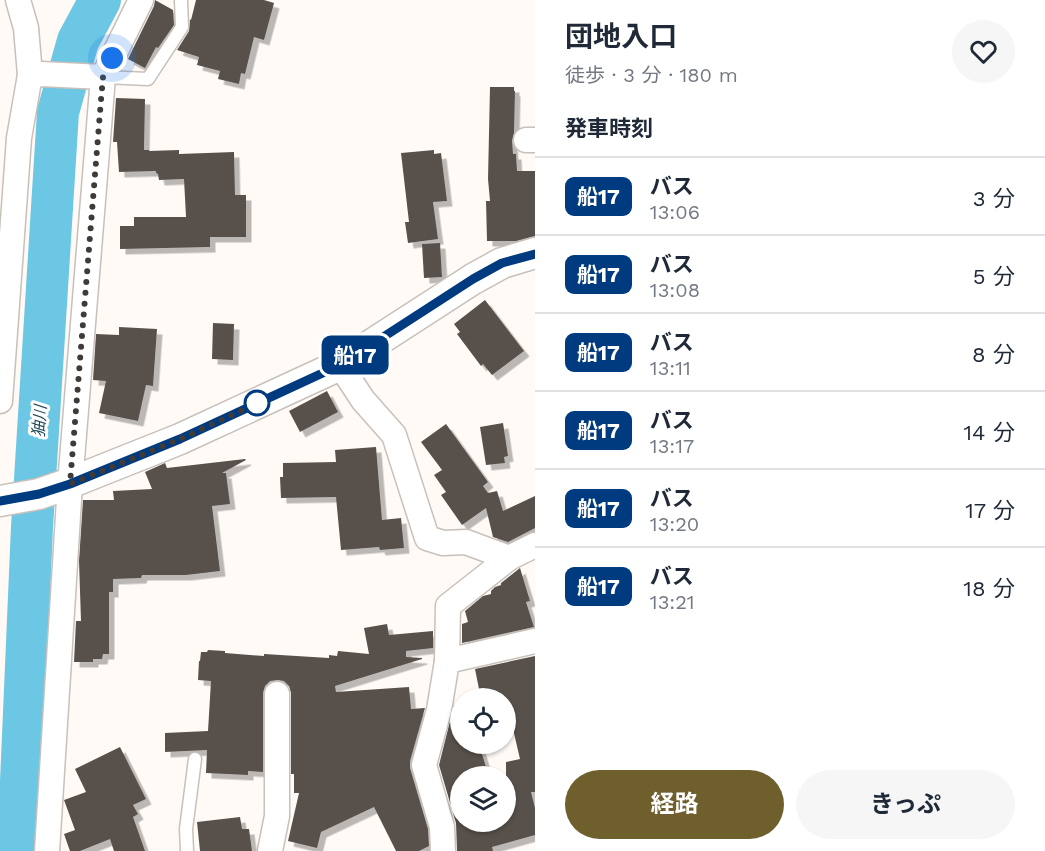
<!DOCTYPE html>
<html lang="ja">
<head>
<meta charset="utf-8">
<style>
	body { margin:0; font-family:"Work Sans","Noto Sans JP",sans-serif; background:#f6f6f7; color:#1f2937; height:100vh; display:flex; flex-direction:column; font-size:22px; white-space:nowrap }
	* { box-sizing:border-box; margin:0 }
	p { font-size:20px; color:#747a83 }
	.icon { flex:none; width:33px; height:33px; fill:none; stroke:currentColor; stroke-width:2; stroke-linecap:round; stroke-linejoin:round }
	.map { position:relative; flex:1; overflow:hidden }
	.side { display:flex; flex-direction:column; background:#fff; width:510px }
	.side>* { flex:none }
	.badge { padding:0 12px; border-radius:9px; font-size:21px; line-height:39px }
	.controls { position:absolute; left:450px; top:688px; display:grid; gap:12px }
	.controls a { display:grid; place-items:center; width:66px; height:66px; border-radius:50%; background:#fff; box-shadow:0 2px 4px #0004; font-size:30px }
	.you { position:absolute; width:30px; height:30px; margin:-15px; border:4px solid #fff; border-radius:50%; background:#1a73e8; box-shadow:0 0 0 9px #1a73e833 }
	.map>.badge { position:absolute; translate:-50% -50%; box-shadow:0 0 0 3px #fff }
	h2 { padding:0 30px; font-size:22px; line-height:54px }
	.round { display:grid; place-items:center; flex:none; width:63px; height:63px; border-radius:32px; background:#f6f6f7 }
	.summary { display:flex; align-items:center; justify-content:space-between; height:102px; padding:0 30px }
	h1 { font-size:28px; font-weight:700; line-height:45px }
	.primary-button { display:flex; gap:12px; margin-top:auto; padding:12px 30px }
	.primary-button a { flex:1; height:69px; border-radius:36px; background:#6e5f2c; color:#fff; font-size:24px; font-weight:700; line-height:69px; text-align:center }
	.primary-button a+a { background:#f6f6f7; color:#1f2937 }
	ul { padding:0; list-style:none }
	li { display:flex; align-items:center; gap:18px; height:78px; padding:0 30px; border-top:2px solid #e0e1e3 }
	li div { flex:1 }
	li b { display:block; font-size:22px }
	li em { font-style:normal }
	li .badge { min-width:66px; font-weight:700; text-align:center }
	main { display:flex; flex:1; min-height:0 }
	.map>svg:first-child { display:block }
</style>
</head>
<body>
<main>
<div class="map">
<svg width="535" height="851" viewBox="0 0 535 851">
	<defs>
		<filter id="shadow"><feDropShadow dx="5.5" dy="5.5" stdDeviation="0" flood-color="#0004"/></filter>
	</defs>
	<rect width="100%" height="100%" fill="#fffaf6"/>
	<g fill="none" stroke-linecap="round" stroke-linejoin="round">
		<path stroke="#6bc7e3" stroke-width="42" d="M 18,851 L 32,527 L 58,112 L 78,41 L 100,0"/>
	</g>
	<g fill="#58514c" filter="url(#shadow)">
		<path d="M 155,0 L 173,10 L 174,25 L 158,48 L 156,47 L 145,68 L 128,59 L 154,6 Z"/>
		<path d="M 196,0 L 264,0 L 274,3 L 264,40 L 254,37 L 245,74 L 241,73 L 239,84 L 218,79 L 220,71 L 197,65 L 199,57 L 177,50 L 189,31 L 190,19 L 191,20 Z"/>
		<path d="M 490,87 L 514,87 L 514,91 L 515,91 L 514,133 L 512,141 L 513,154 L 516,154 L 517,171 L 535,171 L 535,236 L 516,241 L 487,241 L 486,201 L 490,201 L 488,179 Z"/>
		<path d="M 116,98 L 145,99 L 144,150 L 149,150 L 149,151 L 179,150 L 179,154 L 234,152 L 235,195 L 246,195 L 246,237 L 210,237 L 210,247 L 120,249 L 120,226 L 134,226 L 134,217 L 186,217 L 184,179 L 159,180 L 158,174 L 156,173 L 156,171 L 119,172 L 117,142 L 113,142 Z"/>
		<path d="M 434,150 L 434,154 L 441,153 L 447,201 L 433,202 L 438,239 L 408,243 L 405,222 L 409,222 L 401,153 Z"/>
		<path d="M 440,243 L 442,277 L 424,278 L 422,244 Z"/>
		<path d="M 485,300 L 524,351 L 492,375 L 483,364 L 481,366 L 457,334 L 460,332 L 454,324 Z"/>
		<path d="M 213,323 L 234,324 L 233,360 L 212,359 Z"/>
		<path d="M 119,327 L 157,329 L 153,386 L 146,385 L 138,421 L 99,413 L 106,381 L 93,380 L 96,334 L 119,335 Z"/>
		<path d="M 327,391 L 338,412 L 300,432 L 289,411 Z"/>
		<path d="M 503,423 L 508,456 L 504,457 L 505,463 L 486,465 L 480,427 Z"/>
		<path d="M 446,424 L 488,482 L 483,486 L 488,493 L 497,491 L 503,511 L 535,496 L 535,528 L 508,542 L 493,537 L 486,508 L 462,525 L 441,495 L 446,492 L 434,475 L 442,470 L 421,442 Z"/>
		<path d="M 376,447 L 382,520 L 401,518 L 404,548 L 380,550 L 379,547 L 341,550 L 336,497 L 281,498 L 280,477 L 283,477 L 283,463 L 336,462 L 335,450 Z"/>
		<path d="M 245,459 L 246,460 L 222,473 L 226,473 L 230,504 L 212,506 L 220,571 L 186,575 L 142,575 L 141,578 L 113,579 L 113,592 L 109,592 L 109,654 L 103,654 L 102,659 L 93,659 L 93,662 L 74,662 L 76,621 L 81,621 L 79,561 L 83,500 L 114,500 L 113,491 L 152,489 L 145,472 L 165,463 L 167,468 Z"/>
		<path d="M 520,568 L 530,601 L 526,602 L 534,627 L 462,643 L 462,624 L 468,622 L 465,611 L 483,596 L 491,594 L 491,591 L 495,587 L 501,585 L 501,583 Z"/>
		<path d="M 387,624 L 389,635 L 433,631 L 433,648 L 406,651 L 406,657 L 422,658 L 422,659 L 335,686 L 336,692 L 409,687 L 411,709 L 425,708 L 410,761 L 410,768 L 428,829 L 429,846 L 419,851 L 396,851 L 374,807 L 321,832 L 317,848 L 288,841 L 299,793 L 294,793 L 294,774 L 291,774 L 291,693 L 289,686 L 284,681 L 278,680 L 270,681 L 265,686 L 263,693 L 263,772 L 248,771 L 248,775 L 206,773 L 207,750 L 165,752 L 165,733 L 208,731 L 211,681 L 198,680 L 199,661 L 200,661 L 201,652 L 207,652 L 208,650 L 225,651 L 225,653 L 264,656 L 264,654 L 329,658 L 329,655 L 337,656 L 338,651 L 369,654 L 364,628 Z"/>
		<path d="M 535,656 L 535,792 L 531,792 L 535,808 L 535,835 L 492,847 L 493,851 L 457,851 L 456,823 L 439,765 L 454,705 L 460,705 L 460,744 L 479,744 L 489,777 L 460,777 L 460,822 L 506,822 L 506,762 L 520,759 L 506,699 L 481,699 L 475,669 Z"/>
		<path d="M 120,747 L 146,799 L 133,805 L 138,814 L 133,817 L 145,851 L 114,851 L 110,839 L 80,851 L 70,851 L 64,834 L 75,830 L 64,800 L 86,792 L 75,769 Z"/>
		<path d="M 240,817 L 242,829 L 249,829 L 252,851 L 200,851 L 197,822 Z"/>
	</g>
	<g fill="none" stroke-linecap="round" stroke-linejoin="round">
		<defs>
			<g id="service">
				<path d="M 103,77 L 148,79 L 182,27 L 181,0"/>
				<path d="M 187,851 L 186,829 L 195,759"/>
			</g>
			<g id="minor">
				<path d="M 30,75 L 41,74 L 103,77"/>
				<path d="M 526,140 L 535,140"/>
				<path d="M 340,365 L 363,400 L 394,435 L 427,538 L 443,543 L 466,542 L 509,558"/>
				<path d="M 0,401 L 19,138 L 30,75 L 26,28 L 18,0"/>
				<path d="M 447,661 L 535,641"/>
				<path d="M 47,851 L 70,484 L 103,77 L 141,0"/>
				<path d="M 270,851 L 277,816 L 277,694"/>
				<path d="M 443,851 L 442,827 L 424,765 L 439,710 L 447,661 L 448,606 L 509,558 L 535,545"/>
			</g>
			<path id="tertiary" d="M 0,501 L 39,494 L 62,486 L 180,439 L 340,365 L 473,279 L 502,263 L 535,253"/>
		</defs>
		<use href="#service" stroke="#c8c0ba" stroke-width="15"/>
		<use href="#minor" stroke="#c8c0ba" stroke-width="27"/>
		<use href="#tertiary" stroke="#c8c0ba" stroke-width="33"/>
		<use href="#service" stroke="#fff" stroke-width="12"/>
		<use href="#minor" stroke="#fff" stroke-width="24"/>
		<use href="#tertiary" stroke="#fff" stroke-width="30"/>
	</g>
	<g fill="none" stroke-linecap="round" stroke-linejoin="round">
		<defs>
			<path id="line" d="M 0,501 L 39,494 L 70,484 L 180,439 L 340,365 L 473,279 L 502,263 L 535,254"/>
		</defs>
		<use href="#line" stroke="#fff" stroke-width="14"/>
		<use href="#line" stroke="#003b80" stroke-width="9"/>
		<path stroke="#3e3b39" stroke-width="6" stroke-dasharray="0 10.8" d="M 112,58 L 103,77 L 101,100 L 70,484 L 180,439 L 260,402 L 257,403"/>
	</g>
	<circle fill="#fff" stroke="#003b80" stroke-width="3" cx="257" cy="403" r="12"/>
	<g text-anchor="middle" stroke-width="6" stroke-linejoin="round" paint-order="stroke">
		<g font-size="16" font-style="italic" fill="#1d4652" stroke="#fff">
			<text transform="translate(39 421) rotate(-86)" y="6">㹨川</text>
		</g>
	</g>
</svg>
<div class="controls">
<a><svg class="icon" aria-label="locate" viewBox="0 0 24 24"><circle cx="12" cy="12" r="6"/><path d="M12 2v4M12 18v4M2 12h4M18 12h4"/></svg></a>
<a><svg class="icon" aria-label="layers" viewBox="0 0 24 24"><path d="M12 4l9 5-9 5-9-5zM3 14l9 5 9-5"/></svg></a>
</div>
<div class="you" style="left:112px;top:58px"></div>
<b class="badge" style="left:355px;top:355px;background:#003b80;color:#fff">船17</b>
</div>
<section class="side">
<div class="summary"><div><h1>団地入口</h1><p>徒歩 · 3 分 · 180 m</p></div><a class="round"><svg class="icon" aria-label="heart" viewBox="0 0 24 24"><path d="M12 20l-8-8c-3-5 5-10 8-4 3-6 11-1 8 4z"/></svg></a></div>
<h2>発車時刻</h2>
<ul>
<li><span class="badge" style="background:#003b80;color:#fff">船17</span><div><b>バス</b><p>13:06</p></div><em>3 分</em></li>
<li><span class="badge" style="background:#003b80;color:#fff">船17</span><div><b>バス</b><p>13:08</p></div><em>5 分</em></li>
<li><span class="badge" style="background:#003b80;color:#fff">船17</span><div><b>バス</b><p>13:11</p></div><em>8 分</em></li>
<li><span class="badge" style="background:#003b80;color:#fff">船17</span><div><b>バス</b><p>13:17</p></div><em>14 分</em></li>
<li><span class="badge" style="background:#003b80;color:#fff">船17</span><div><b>バス</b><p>13:20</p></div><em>17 分</em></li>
<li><span class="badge" style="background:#003b80;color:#fff">船17</span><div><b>バス</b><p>13:21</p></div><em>18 分</em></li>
</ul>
<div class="primary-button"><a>経路</a><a>きっぷ</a></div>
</section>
</main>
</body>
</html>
